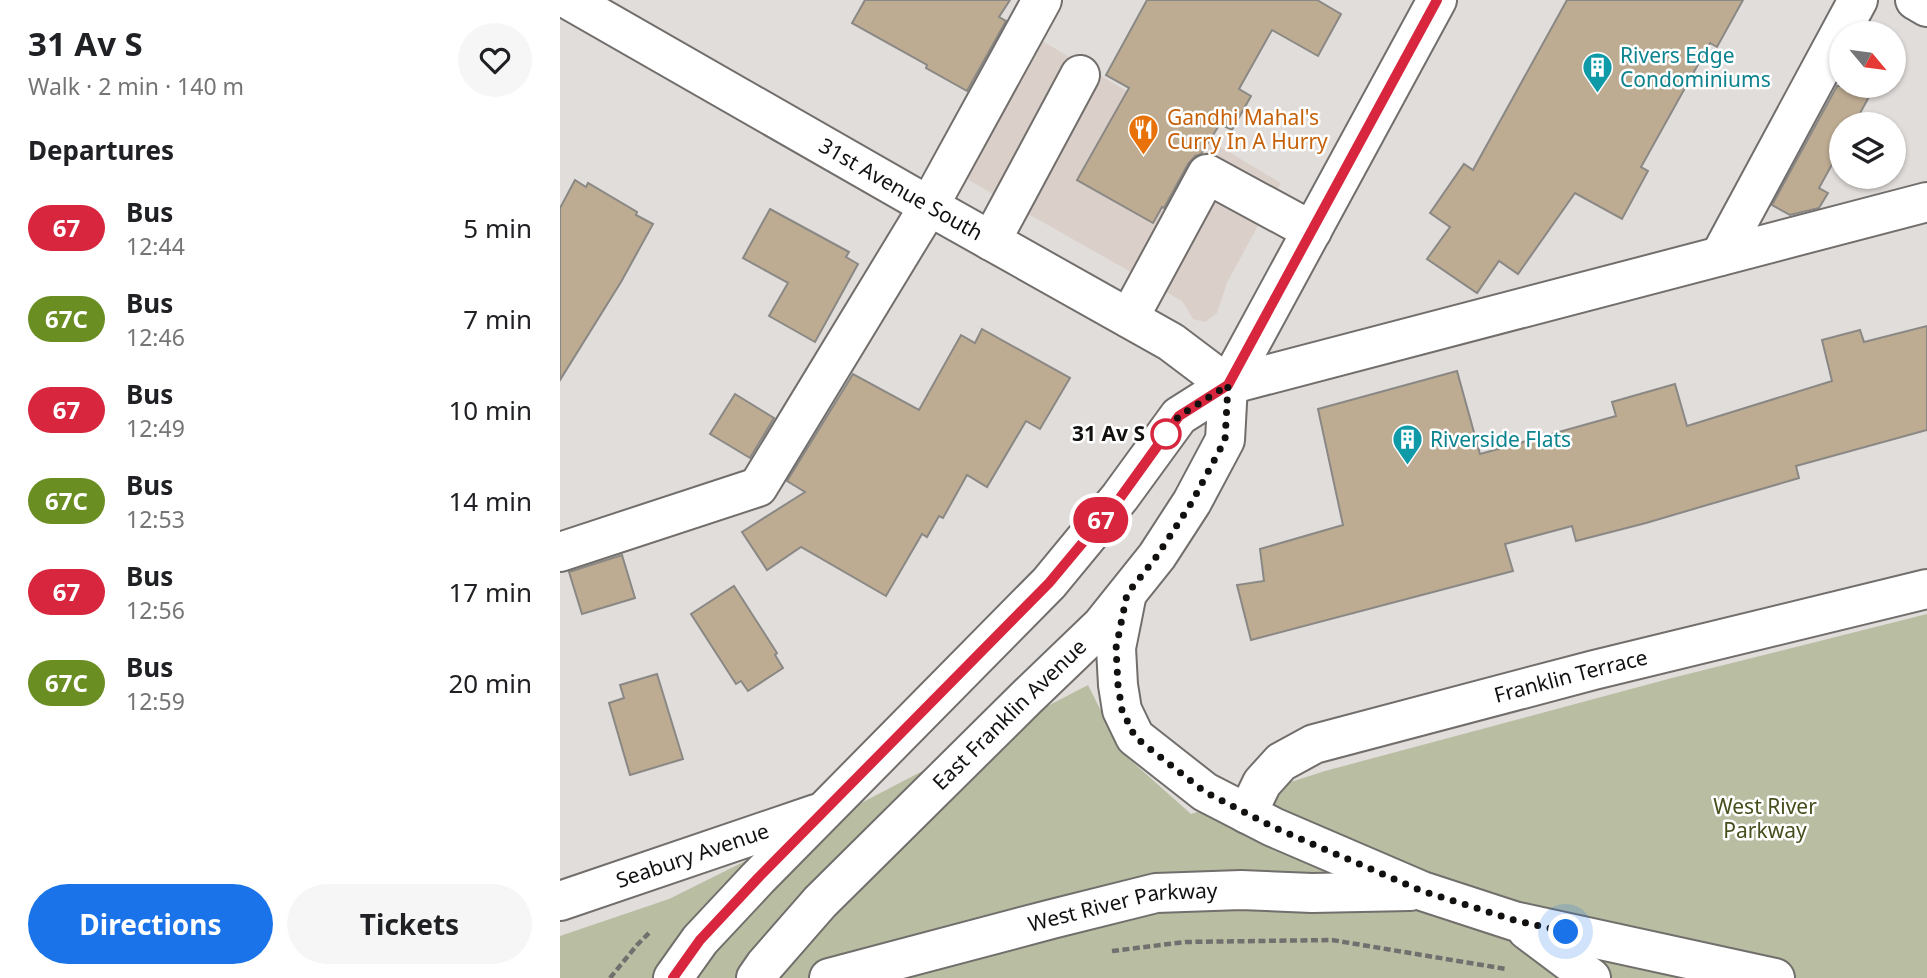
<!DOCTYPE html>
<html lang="en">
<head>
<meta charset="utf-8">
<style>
	body { margin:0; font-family:"Noto Sans",sans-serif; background:#f6f6f6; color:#202124; height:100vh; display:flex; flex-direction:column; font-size:26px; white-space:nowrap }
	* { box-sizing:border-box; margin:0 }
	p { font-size:23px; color:#757577 }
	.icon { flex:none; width:38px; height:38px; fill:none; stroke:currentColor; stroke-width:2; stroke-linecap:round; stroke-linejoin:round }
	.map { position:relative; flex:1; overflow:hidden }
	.drawer { display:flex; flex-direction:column; background:#fff; width:560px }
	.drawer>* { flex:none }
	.badge { padding:0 14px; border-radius:23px; font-size:24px; line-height:46px }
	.needle { width:46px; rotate:119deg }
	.buttons { position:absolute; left:1269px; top:21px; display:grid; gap:14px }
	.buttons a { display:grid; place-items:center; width:77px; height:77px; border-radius:50%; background:#fff; box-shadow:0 2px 5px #0004; font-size:35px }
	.you { position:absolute; width:35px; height:35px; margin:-18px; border:5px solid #fff; border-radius:50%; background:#1a73e8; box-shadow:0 0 0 10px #1a73e833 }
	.map>.badge { position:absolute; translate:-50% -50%; box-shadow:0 0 0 4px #fff }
	h2 { padding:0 28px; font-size:26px; line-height:63px }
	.round { display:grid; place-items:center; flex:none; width:74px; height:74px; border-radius:37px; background:#f6f6f6 }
	.summary { display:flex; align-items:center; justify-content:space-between; height:119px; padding:0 28px }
	h1 { font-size:33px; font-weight:700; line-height:52px }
	.cta { display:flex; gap:14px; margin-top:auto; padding:14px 28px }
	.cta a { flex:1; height:80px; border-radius:42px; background:#1a73e8; color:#fff; font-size:28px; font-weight:700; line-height:80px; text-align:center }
	.cta a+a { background:#f6f6f6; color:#202124 }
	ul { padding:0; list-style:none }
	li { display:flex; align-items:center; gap:21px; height:91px; padding:0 28px }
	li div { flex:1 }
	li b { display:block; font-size:26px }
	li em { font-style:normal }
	li .badge { min-width:77px; font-weight:700; text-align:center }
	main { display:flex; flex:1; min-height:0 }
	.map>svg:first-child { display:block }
</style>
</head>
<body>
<main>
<section class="drawer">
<div class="summary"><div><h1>31 Av S</h1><p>Walk · 2 min · 140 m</p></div><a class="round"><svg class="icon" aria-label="heart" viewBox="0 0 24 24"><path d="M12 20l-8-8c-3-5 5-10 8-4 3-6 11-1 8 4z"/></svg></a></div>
<h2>Departures</h2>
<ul>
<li><span class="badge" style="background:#d7263d;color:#fff">67</span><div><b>Bus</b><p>12:44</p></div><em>5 min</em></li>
<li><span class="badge" style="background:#6b8e23;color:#fff">67C</span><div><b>Bus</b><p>12:46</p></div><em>7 min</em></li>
<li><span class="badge" style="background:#d7263d;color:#fff">67</span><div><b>Bus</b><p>12:49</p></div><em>10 min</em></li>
<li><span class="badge" style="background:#6b8e23;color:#fff">67C</span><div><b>Bus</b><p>12:53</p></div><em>14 min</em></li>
<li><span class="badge" style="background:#d7263d;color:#fff">67</span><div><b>Bus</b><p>12:56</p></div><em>17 min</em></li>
<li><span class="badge" style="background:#6b8e23;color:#fff">67C</span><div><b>Bus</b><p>12:59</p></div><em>20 min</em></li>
</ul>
<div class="cta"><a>Directions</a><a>Tickets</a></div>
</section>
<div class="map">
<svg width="1367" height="978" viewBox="0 0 1367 978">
	<rect width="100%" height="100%" fill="#e1dddb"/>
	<path fill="#dbd0c9" d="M 459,27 L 721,183 L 667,283 L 657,313 L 645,322 L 633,319 L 622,301 L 380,164 Z"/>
	<path fill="#b9bda2" d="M 1367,614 L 1367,978 L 0,978 L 0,936 L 109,899 L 278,815 L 528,685 L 547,723 L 568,758 L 631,814 L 765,771 L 1112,678 Z"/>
	<g fill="#bdab92" stroke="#8a8885" stroke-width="2">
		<path d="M 305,0 L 450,0 L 439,17 L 446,21 L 407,91 L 366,68 L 367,65 L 292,23 Z"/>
		<path d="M 587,0 L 757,0 L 781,14 L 758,56 L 712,30 L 679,89 L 691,96 L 672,130 L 660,124 L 641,154 L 635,156 L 628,164 L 604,208 L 602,207 L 593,223 L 517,180 L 569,88 L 546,75 Z"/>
		<path d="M 1007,0 L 1183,0 L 1157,47 L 1150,43 L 1081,167 L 1088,171 L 1062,219 L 1015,193 L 958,274 L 939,261 L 917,293 L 867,259 L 890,227 L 870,213 L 904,164 L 913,170 Z"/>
		<path d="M 1277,86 L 1315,86 L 1294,124 L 1281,124 L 1281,148 L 1259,188 L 1268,193 L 1259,208 L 1230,215 L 1212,205 Z"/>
		<path d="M 15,180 L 26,187 L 28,183 L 77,212 L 76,215 L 93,224 L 61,282 L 0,380 L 0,208 Z"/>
		<path d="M 210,209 L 289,252 L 286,257 L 298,264 L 255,342 L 209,316 L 228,283 L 183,258 Z"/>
		<path d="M 1367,326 L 1367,430 L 1236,466 L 1239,478 L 1086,523 L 1016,541 L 1012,526 L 945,544 L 953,571 L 691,640 L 677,585 L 704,581 L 700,549 L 783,525 L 758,409 L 897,371 L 920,454 L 1056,416 L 1052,402 L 1115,384 L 1127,426 L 1272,381 L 1262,340 L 1300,330 L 1304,342 Z"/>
		<path d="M 422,329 L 510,378 L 480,429 L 466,421 L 427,487 L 407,475 L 383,518 L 379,516 L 367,537 L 362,534 L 326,596 L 241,547 L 207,570 L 182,532 L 245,492 L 227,481 L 293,374 L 359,410 L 401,335 L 415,343 Z"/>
		<path d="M 175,394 L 214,418 L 190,458 L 150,434 Z"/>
		<path d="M 62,555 L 75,598 L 22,614 L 9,572 Z"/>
		<path d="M 174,586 L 217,653 L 215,655 L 223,668 L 188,691 L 181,681 L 176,684 L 131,614 Z"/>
		<path d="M 97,674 L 123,759 L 70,775 L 49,703 L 64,698 L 60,685 Z"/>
	</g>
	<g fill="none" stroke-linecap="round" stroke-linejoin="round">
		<defs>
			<g id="minor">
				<path id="s1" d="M 9,0 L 369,206 L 611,342 L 668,385"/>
				<path d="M 1355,0 L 1367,7"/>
				<path d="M 431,241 L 520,75"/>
				<path d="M 1160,256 L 1298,0"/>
				<path d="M 569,318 L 647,174 L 752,231"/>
				<path d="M 0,552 L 198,487 L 369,206 L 482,0"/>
				<path d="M 566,598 L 556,648 L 558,685 L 562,710 L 575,737 L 645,792 L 713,827 L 862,891 L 954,921 L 1215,978"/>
				<path id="s2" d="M 687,814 L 702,783 L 721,762 L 754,744 L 1034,670 L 1367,589"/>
				<path id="s3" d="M 0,901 L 256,814"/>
				<path d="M 967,930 L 1031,978"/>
				<path d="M 113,978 L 140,940 L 198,878 L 489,583 L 560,497 L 619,416 L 668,385 L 1367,202"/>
				<path id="s4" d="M 196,978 L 205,965 L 260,902 L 466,698 L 541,626 L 597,556 L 632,502 L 665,440 L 668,385 L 877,0"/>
				<path id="s5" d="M 269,978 L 492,919 L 596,893 L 681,890 L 752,893 L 850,891"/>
			</g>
		</defs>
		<use href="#minor" stroke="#716e6c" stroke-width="42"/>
		<g stroke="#72706e" stroke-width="4.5" stroke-dasharray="7 3.5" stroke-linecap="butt">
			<path d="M 552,951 L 625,942 L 772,940 L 946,969"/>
			<path d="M 50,978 L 77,945 L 91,931"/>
		</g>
		<use href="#minor" stroke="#fff" stroke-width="38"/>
	</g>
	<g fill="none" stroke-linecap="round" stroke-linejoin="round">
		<defs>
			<path id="line" d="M 113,978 L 140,940 L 198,878 L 489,583 L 560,498 L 619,416 L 668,385 L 877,0"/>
		</defs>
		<use href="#line" stroke="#fff" stroke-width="16"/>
		<use href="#line" stroke="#d7263d" stroke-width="10"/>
		<path stroke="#121110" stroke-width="7" stroke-dasharray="0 12.6" d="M 606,434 L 604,436 L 619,416 L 668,385 L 665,440 L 632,502 L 597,556 L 567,594 L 556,648 L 558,685 L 562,710 L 575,737 L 645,792 L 713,827 L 862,891 L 954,920 L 1006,932"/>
	</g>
	<defs>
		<symbol id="building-pin" viewBox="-11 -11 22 30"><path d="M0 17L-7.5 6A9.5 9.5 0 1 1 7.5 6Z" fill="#0f9aa8" stroke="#fff"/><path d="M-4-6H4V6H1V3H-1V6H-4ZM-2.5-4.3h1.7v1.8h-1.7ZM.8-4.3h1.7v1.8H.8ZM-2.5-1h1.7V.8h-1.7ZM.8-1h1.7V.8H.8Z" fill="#fff"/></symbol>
		<symbol id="restaurant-pin" viewBox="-11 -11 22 30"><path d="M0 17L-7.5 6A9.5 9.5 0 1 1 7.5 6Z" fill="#e8710a" stroke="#fff"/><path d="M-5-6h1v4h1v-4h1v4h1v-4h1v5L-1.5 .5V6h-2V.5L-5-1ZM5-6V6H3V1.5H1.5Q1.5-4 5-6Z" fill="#fff"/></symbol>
	</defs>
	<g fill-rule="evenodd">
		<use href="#building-pin" x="1020" y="50" width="35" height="47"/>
		<use href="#restaurant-pin" x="566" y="112" width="35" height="47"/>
		<use href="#building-pin" x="830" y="422" width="35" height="47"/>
	</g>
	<circle fill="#fff" stroke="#d7263d" stroke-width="3.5" cx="606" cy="434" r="14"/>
	<g text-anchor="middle" stroke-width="5" stroke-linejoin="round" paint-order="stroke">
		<g font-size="21" fill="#0d838f" stroke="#fff" text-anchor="start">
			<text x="1060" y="63">Rivers Edge<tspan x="1060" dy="24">Condominiums</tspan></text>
			<text x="870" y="447">Riverside Flats</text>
		</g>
		<g font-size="21" fill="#c56008" stroke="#fff" text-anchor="start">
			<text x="607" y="125">Gandhi Mahal's<tspan x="607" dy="24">Curry In A Hurry</tspan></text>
		</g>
		<g font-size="21" fill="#121110" stroke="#fff">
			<text dy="7" stroke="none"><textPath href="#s1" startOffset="382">31st Avenue South</textPath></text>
			<text dy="7" stroke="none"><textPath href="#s2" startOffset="366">Franklin Terrace</textPath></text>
			<text dy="7" stroke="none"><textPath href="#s4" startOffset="366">East Franklin Avenue</textPath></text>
			<text dy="7" stroke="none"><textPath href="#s3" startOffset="140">Seabury Avenue</textPath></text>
			<text dy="7" stroke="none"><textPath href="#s5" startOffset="303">West River Parkway</textPath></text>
		</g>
		<g font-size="21" font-weight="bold" fill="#121110" stroke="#fff" text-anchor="end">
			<text x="585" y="441">31 Av S</text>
		</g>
		<g font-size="21" fill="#484d1c" stroke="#fff">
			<text x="1205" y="814">West River<tspan x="1205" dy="24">Parkway</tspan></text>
		</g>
	</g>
</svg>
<div class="buttons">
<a><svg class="needle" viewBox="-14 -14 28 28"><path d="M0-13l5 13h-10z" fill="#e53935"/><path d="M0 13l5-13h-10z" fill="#757577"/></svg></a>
<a><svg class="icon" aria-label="layers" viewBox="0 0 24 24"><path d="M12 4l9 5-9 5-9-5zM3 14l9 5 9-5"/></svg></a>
</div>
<div class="you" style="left:1006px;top:932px"></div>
<b class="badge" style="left:541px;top:520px;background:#d7263d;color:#fff">67</b>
</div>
</main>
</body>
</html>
